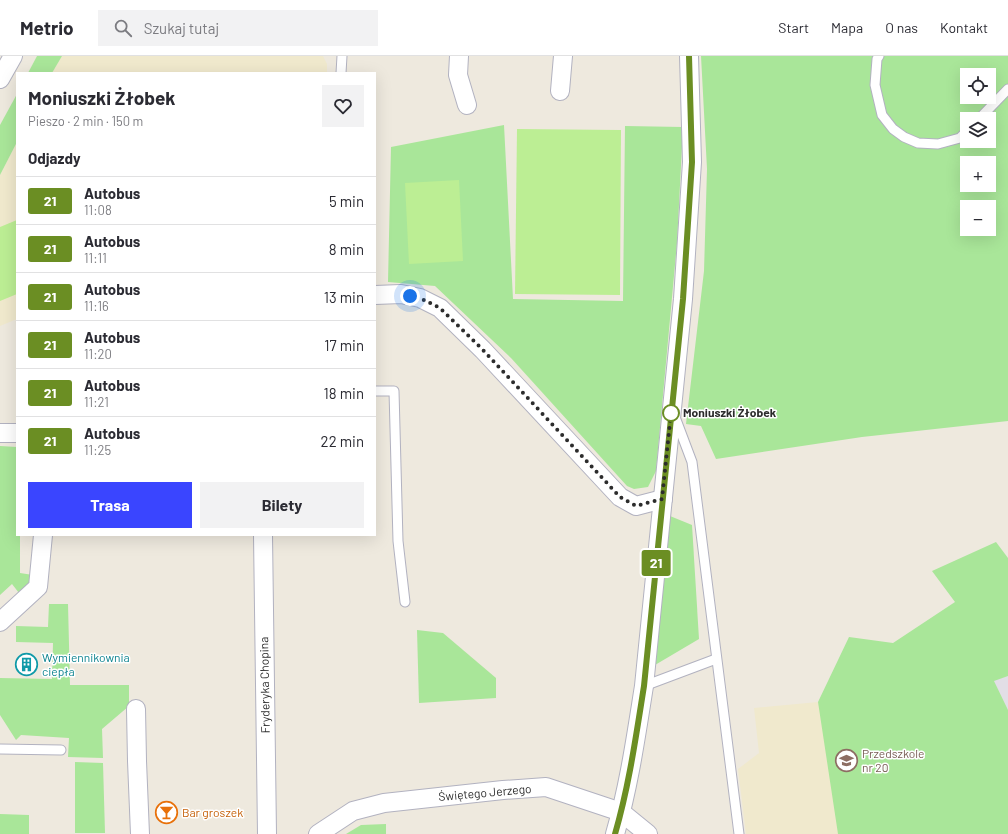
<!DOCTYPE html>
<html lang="pl">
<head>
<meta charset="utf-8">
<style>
	body { margin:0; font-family:Barlow,sans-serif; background:#f2f2f3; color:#2b2b33; height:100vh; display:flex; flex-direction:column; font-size:15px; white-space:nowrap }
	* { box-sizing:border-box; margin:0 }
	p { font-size:13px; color:#7c7c81 }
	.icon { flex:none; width:22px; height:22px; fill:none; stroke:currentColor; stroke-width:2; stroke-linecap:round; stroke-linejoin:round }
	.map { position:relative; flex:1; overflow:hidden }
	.panel { position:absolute; left:16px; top:16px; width:360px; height:464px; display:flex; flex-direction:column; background:#fff; border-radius:0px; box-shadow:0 4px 16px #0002 }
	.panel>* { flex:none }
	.badge { padding:0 8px; border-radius:3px; font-size:14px; line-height:26px }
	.buttons { position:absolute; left:960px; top:12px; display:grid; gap:8px }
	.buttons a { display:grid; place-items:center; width:36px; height:36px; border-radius:0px; background:#fff; box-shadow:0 4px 16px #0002; font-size:20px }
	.you { position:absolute; width:20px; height:20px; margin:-10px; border:3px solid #fff; border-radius:50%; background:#1a73e8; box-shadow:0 0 0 6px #1a73e833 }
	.map>.badge { position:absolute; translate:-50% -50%; box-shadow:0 0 0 2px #fff }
	h2 { padding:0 12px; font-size:15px; line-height:36px }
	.round { display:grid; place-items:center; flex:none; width:42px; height:42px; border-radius:0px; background:#f2f2f3 }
	.head { display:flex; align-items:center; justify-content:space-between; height:68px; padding:0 12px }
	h1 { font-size:19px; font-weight:700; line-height:30px }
	.action { display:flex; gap:8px; margin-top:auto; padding:8px 12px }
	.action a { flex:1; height:46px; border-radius:0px; background:#3a45ff; color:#fff; font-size:16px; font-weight:700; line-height:46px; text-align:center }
	.action a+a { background:#f2f2f3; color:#2b2b33 }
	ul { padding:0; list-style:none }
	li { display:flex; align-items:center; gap:12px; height:48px; padding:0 12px; border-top:1px solid #e1e1e2 }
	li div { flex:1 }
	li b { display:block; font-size:15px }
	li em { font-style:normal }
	li .badge { min-width:44px; font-weight:700; text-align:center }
	header { display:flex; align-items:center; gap:24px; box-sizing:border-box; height:56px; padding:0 20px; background:#fff; border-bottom:1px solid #e1e1e2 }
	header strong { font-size:19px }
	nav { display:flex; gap:22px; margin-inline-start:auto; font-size:14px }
	.search { width:280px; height:36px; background:#f2f2f3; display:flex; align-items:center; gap:10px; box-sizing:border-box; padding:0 14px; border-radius:0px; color:#7c7c81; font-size:15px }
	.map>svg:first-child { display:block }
</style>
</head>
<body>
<header>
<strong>Metrio</strong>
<div class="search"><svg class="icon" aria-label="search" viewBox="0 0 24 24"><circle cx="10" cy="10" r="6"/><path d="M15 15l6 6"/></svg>Szukaj tutaj</div>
<nav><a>Start</a><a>Mapa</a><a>O nas</a><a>Kontakt</a></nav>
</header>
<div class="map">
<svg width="1008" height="778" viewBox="0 0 1008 778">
	<rect width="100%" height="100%" fill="#eee9de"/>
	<path fill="#e2dee6" d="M 1008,620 L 1008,654 L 993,624 Z"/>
	<g fill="#f0e9cd">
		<path d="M 62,0 L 323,0 L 327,8 L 327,17 L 52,17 Z"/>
		<path d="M 17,86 L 17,263 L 0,270 L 0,119 Z"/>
		<path d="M 818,646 L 949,778 L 746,778 L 738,713 L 759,697 L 754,652 Z"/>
	</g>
	<g fill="#a9e699" fill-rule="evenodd">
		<path d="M 37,0 L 62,0 L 52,17 L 28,17 Z"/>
		<path d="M 701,0 L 1008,0 L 1008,365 L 862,381 L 716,403 L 701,370 L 686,368 L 704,215 L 707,113 ZM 967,19 L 989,19 L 989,41 L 967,41 ZM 967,63 L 989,63 L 989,85 L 967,85 ZM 967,107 L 989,107 L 989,129 L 967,129 ZM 967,151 L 989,151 L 989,173 L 967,173 Z"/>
		<path d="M 17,38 L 17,86 L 0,119 L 0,69 Z"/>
		<path d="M 504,69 L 513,243 L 623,245 L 625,70 L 683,71 L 677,187 L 656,415 L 648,431 L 634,433 L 627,430 L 511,302 L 435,230 L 388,226 L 391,91 Z"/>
		<path d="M 0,390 L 17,391 L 17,479 L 20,479 L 20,517 L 33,519 L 31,526 L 19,537 L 12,528 L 0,539 Z"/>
		<path d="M 670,460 L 692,469 L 699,583 L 655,609 Z"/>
		<path d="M 996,486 L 1008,502 L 1008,620 L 994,625 L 1008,654 L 1008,778 L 838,778 L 818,646 L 849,581 L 893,587 L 955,546 L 932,515 Z"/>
		<path d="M 49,548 L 68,548 L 70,629 L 129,629 L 129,650 L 102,673 L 103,702 L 68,701 L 69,682 L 21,679 L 16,684 L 0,659 L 0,622 L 52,623 L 53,587 L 16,586 L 16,570 L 48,571 Z"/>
		<path d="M 417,574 L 443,577 L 496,622 L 496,642 L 419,647 Z"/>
		<path d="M 75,706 L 103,707 L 105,777 L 75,777 Z"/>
		<path d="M 0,758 L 29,759 L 29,778 L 0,778 Z"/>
		<path d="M 386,768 L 386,778 L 346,778 L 361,769 Z"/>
	</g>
	<g fill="#bcee94">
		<path d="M 517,73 L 621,74 L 620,239 L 515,238 Z"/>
		<path d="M 459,124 L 463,205 L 409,208 L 405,127 Z"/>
		<path d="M 17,164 L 17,238 L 0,245 L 0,171 Z"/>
	</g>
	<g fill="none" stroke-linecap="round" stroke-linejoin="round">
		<defs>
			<g id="lane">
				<path d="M 879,0 L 877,3 L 875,29 L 882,59 L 893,73 L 904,81 L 918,87 L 938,88 L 960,82 L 967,75"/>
				<path d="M 341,17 L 342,0"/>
				<path d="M 979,63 L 1008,33"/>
				<path d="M 375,335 L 394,335 L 398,485 L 405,546"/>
				<path d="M 675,361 L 692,406 L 739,778"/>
				<path d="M 644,630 L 716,603"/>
				<path d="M 0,693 L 61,694"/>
			</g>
			<g id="street">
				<path d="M 459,0 L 458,19 L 467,49"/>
				<path d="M 0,23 L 13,0"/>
				<path d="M 560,35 L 563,0"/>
				<path d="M 375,239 L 401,238 L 420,242 L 440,252 L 483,294 L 620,441 L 636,450 L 663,443"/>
				<path d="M 0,377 L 17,377"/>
				<path d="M 263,479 L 267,778"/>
				<path d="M 0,566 L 38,531 L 43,479"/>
				<path d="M 136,653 L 137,705 L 140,778"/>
				<path d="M 318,778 L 353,755 L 384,747 L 503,734 L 546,731 L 621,756 L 648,778"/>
				<path d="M 615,778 C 629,730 636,680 644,630 L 683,243 L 692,106 L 689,0"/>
			</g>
		</defs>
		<use href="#lane" stroke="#b2b2c0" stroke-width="11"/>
		<use href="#street" stroke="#b2b2c0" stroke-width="20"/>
		<use href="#lane" stroke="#fff" stroke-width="9"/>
		<use href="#street" stroke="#fff" stroke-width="18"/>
	</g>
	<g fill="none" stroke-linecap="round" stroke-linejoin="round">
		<defs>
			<path id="line" d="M 615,778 C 629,730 636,680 644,630 L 683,243 L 692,106 L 689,0"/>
		</defs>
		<use href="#line" stroke="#fff" stroke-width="9"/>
		<use href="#line" stroke="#6b8e23" stroke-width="6"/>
		<path stroke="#2c2c2c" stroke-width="4" stroke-dasharray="0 7.2" d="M 410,240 L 420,242 L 440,252 L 483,294 L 620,441 L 636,450 L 662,443 L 671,357"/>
	</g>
	<defs>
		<symbol id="building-ring" viewBox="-11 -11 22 22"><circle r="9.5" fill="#fff" stroke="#0f9aa8" stroke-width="1.5"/><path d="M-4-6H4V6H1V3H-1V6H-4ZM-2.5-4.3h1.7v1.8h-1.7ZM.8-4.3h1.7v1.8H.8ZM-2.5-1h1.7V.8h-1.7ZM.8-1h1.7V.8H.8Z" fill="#0f9aa8"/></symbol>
		<symbol id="school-ring" viewBox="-11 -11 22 22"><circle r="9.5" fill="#fff" stroke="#8d6e63" stroke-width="1.5"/><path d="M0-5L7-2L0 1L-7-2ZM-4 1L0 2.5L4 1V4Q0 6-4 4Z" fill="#8d6e63"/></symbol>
		<symbol id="bar-ring" viewBox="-11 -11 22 22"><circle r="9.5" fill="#fff" stroke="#e8710a" stroke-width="1.5"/><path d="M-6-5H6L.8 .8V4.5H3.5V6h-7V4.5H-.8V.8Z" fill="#e8710a"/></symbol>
	</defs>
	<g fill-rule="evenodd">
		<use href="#building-ring" x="14" y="596" width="25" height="25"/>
		<use href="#school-ring" x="834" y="692" width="25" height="25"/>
		<use href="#bar-ring" x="154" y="744" width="25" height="25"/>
	</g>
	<circle fill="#fff" stroke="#6b8e23" stroke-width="2" cx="671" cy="357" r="8"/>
	<g text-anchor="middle" stroke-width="3" stroke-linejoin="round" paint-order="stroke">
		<g font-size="12" font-weight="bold" fill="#2c2c2c" stroke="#fff" text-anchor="start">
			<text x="683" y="361">Moniuszki Żłobek</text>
		</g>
		<g font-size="12" fill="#0d838f" stroke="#fff" text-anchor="start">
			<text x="42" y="606">Wymiennikownia<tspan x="42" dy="14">ciepła</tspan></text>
		</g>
		<g font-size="12" fill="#2c2c2c" stroke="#fff">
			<text transform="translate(265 629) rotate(-91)" y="4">Fryderyka Chopina</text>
			<text transform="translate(485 737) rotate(-5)" y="4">Świętego Jerzego</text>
		</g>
		<g font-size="12" fill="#785e54" stroke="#fff" text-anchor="start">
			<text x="862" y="702">Przedszkole<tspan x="862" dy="14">nr 20</tspan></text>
		</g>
		<g font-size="12" fill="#c56008" stroke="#fff" text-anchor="start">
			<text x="182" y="761">Bar groszek</text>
		</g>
	</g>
</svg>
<div class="buttons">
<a><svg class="icon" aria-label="locate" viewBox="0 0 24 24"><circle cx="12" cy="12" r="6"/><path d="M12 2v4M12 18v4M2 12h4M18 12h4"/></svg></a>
<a><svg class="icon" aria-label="layers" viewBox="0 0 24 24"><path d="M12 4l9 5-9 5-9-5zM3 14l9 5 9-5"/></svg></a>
<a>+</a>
<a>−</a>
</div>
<div class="you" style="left:410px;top:240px"></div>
<b class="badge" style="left:656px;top:507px;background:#6b8e23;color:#fff">21</b>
<section class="panel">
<div class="head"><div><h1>Moniuszki Żłobek</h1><p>Pieszo · 2 min · 150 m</p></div><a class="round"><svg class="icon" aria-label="heart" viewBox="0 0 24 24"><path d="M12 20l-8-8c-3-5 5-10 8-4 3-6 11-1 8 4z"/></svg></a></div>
<h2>Odjazdy</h2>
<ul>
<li><span class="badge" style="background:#6b8e23;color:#fff">21</span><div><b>Autobus</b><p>11:08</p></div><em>5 min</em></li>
<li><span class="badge" style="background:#6b8e23;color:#fff">21</span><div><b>Autobus</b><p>11:11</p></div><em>8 min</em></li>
<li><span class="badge" style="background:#6b8e23;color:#fff">21</span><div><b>Autobus</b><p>11:16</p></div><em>13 min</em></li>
<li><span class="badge" style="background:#6b8e23;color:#fff">21</span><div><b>Autobus</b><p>11:20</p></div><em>17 min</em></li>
<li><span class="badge" style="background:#6b8e23;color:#fff">21</span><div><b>Autobus</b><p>11:21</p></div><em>18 min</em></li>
<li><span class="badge" style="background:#6b8e23;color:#fff">21</span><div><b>Autobus</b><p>11:25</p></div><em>22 min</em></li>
</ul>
<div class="action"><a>Trasa</a><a>Bilety</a></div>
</section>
</div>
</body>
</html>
